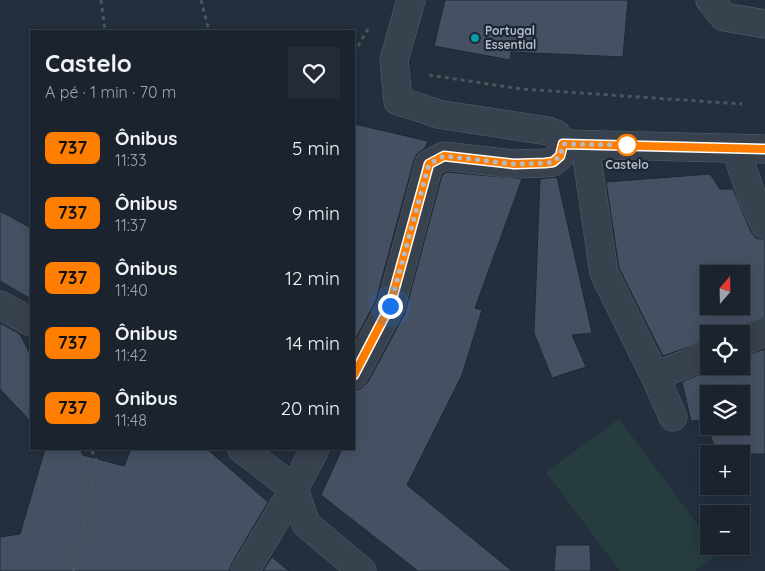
<!DOCTYPE html>
<html lang="pt">
<head>
<meta charset="utf-8">
<style>
	body { margin:0; font-family:Quicksand,sans-serif; background:#242b36; color:#f1f3f6; height:100vh; display:flex; flex-direction:column; font-size:19px; white-space:nowrap }
	* { box-sizing:border-box; margin:0 }
	p { font-size:16px; color:#a0a4aa }
	.icon { flex:none; width:28px; height:28px; fill:none; stroke:currentColor; stroke-width:2; stroke-linecap:round; stroke-linejoin:round }
	.map { position:relative; flex:1; overflow:hidden }
	.drawer { position:absolute; left:30px; top:30px; width:325px; height:420px; display:flex; flex-direction:column; background:#1b232e; border-radius:0px; box-shadow:0 2px 12px #0003,0 0 0 1px #39404a }
	.drawer>* { flex:none }
	.badge { padding:0 10px; border-radius:8px; font-size:18px; line-height:32px }
	.needle { width:32px; rotate:20deg }
	.fabs { position:absolute; left:700px; top:265px; display:grid; gap:10px }
	.fabs a { display:grid; place-items:center; width:50px; height:50px; border-radius:0px; background:#1b232e; box-shadow:0 2px 12px #0003,0 0 0 1px #39404a; font-size:25px }
	.you { position:absolute; width:25px; height:25px; margin:-12px; border:4px solid #fff; border-radius:50%; background:#1a73e8; box-shadow:0 0 0 8px #1a73e833 }
	.map>.badge { position:absolute; translate:-50% -50%; box-shadow:0 0 0 2px #fff }
	.round { display:grid; place-items:center; flex:none; width:52px; height:52px; border-radius:0px; background:#242b36 }
	.overview { display:flex; align-items:center; justify-content:space-between; height:85px; padding:0 15px }
	h1 { font-size:24px; font-weight:700; line-height:38px }
	ul { padding:0; list-style:none }
	li { display:flex; align-items:center; gap:15px; height:65px; padding:0 15px }
	li div { flex:1 }
	li b { display:block; font-size:19px }
	li em { font-style:normal }
	li .badge { min-width:55px; font-weight:700; text-align:center }
	.map>svg:first-child { display:block }
</style>
</head>
<body>
<div class="map">
<svg width="765" height="571" viewBox="0 0 765 571">
	<rect width="100%" height="100%" fill="#242f3e"/>
	<path fill="#263c3f" d="M 619,419 L 709,540 L 709,546 L 714,546 L 719,553 L 695,571 L 620,571 L 546,472 Z"/>
	<g fill="#455162" stroke="#1f2835" fill-rule="evenodd">
		<path d="M 445,0 L 628,0 L 623,57 L 511,52 L 510,60 L 434,46 Z"/>
		<path d="M 354,124 L 428,141 L 425,148 L 417,154 L 414,160 L 376,300 L 354,342 Z"/>
		<path d="M 447,172 L 522,179 L 475,308 L 482,310 L 462,375 L 407,485 L 512,571 L 418,571 L 321,495 L 342,449 L 354,449 L 354,423 L 355,419 L 354,419 L 354,391 L 362,388 L 368,382 L 405,313 L 442,175 Z"/>
		<path d="M 710,174 L 720,189 L 733,189 L 751,232 L 756,238 L 765,240 L 765,317 L 735,328 L 728,334 L 709,334 L 709,340 L 663,356 L 619,268 L 606,182 ZM 709,274 L 741,274 L 741,306 L 709,306 Z"/>
		<path d="M 557,177 L 592,333 L 572,335 L 586,367 L 552,378 L 534,333 L 540,179 Z"/>
		<path d="M 0,211 L 31,228 L 31,299 L 0,281 Z"/>
		<path d="M 0,323 L 20,334 L 31,356 L 31,422 L 0,389 Z"/>
		<path d="M 765,349 L 765,454 L 717,454 L 705,420 L 691,421 L 682,382 L 719,366 L 741,366 L 741,357 ZM 709,394 L 741,394 L 741,426 L 709,426 Z"/>
		<path d="M 45,449 L 80,449 L 83,455 L 124,466 L 131,449 L 207,449 L 268,502 L 232,563 L 229,571 L 0,571 L 0,537 L 20,534 Z"/>
		<path d="M 556,545 L 590,545 L 591,571 L 554,571 Z"/>
		<path d="M 272,557 L 289,571 L 263,571 Z"/>
	</g>
	<g fill="none" stroke-linecap="round" stroke-linejoin="round">
		<defs>
			<g id="pedestrian">
				<path d="M 585,145 L 604,273 L 655,376 L 673,417"/>
				<path d="M 741,342 L 765,332"/>
				<path d="M 655,376 L 709,355"/>
			</g>
			<g id="minor">
				<path d="M 411,0 L 394,60 L 398,101 L 433,112"/>
				<path d="M 710,0 L 724,17 L 765,24"/>
				<path d="M 437,114 L 548,131 L 556,134 L 563,144"/>
				<path d="M 563,144 L 765,149"/>
				<path d="M 735,148 L 753,199 L 765,225"/>
				<path d="M 0,305 L 31,322"/>
				<path d="M 354,375 L 391,306 L 429,164 L 444,156 L 514,164 L 545,163 L 553,162 L 560,156 L 563,144"/>
				<path d="M 242,449 L 294,489"/>
				<path d="M 294,489 L 306,524 L 362,571"/>
				<path d="M 245,571 L 294,489 L 315,449"/>
			</g>
		</defs>
		<use href="#pedestrian" stroke="#565f6c" stroke-width="29"/>
		<use href="#minor" stroke="#565f6c" stroke-width="29"/>
		<g stroke="#44595c" stroke-width="3" stroke-dasharray="4 4" stroke-linecap="butt">
			<path d="M 101,0 L 105,31"/>
			<path d="M 201,0 L 209,31"/>
			<path d="M 354,53 L 369,27"/>
			<path d="M 429,75 L 522,89 L 742,104"/>
			<path d="M 73,571 L 75,564 L 97,462 L 91,449"/>
		</g>
		<use href="#pedestrian" stroke="#38414e" stroke-width="28"/>
		<use href="#minor" stroke="#38414e" stroke-width="28"/>
	</g>
	<g fill="none" stroke-linecap="round" stroke-linejoin="round">
		<defs>
			<path id="line" d="M 354,375 L 390,306 L 429,164 L 444,156 L 514,164 L 545,163 L 553,162 L 560,156 L 563,144 L 765,149"/>
		</defs>
		<use href="#line" stroke="#fff" stroke-width="11"/>
		<use href="#line" stroke="#ff7e00" stroke-width="8"/>
		<path stroke="#b4bcc9" stroke-width="5" stroke-dasharray="0 9" d="M 390,306 L 429,164 L 444,156 L 514,164 L 545,163 L 553,162 L 560,156 L 563,144 L 627,145"/>
	</g>
	<circle fill="#0f9aa8" stroke="#1d2633" stroke-width="2" cx="475" cy="38" r="5"/>
	<circle fill="#fff" stroke="#ff7e00" stroke-width="2.5" cx="627" cy="145" r="10"/>
	<g text-anchor="middle" stroke-width="4.5" stroke-linejoin="round" paint-order="stroke">
		<g font-size="12" font-weight="bold" fill="#b4bcc9" stroke="#1d2633" text-anchor="start">
			<text x="485" y="35">Portugal<tspan x="485" dy="14">Essential</tspan></text>
		</g>
		<g font-size="12" font-weight="bold" fill="#b4bcc9" stroke="#1d2633">
			<text x="627" y="169">Castelo</text>
		</g>
	</g>
</svg>
<div class="fabs">
<a><svg class="needle" viewBox="-14 -14 28 28"><path d="M0-13l5 13h-10z" fill="#e53935"/><path d="M0 13l5-13h-10z" fill="#a0a4aa"/></svg></a>
<a><svg class="icon" aria-label="locate" viewBox="0 0 24 24"><circle cx="12" cy="12" r="6"/><path d="M12 2v4M12 18v4M2 12h4M18 12h4"/></svg></a>
<a><svg class="icon" aria-label="layers" viewBox="0 0 24 24"><path d="M12 4l9 5-9 5-9-5zM3 14l9 5 9-5"/></svg></a>
<a>+</a>
<a>−</a>
</div>
<div class="you" style="left:390px;top:306px"></div>
<section class="drawer">
<div class="overview"><div><h1>Castelo</h1><p>A pé · 1 min · 70 m</p></div><a class="round"><svg class="icon" aria-label="heart" viewBox="0 0 24 24"><path d="M12 20l-8-8c-3-5 5-10 8-4 3-6 11-1 8 4z"/></svg></a></div>
<ul>
<li><span class="badge" style="background:#ff7e00;color:#111">737</span><div><b>Ônibus</b><p>11:33</p></div><em>5 min</em></li>
<li><span class="badge" style="background:#ff7e00;color:#111">737</span><div><b>Ônibus</b><p>11:37</p></div><em>9 min</em></li>
<li><span class="badge" style="background:#ff7e00;color:#111">737</span><div><b>Ônibus</b><p>11:40</p></div><em>12 min</em></li>
<li><span class="badge" style="background:#ff7e00;color:#111">737</span><div><b>Ônibus</b><p>11:42</p></div><em>14 min</em></li>
<li><span class="badge" style="background:#ff7e00;color:#111">737</span><div><b>Ônibus</b><p>11:48</p></div><em>20 min</em></li>
</ul>
</section>
</div>
</body>
</html>
